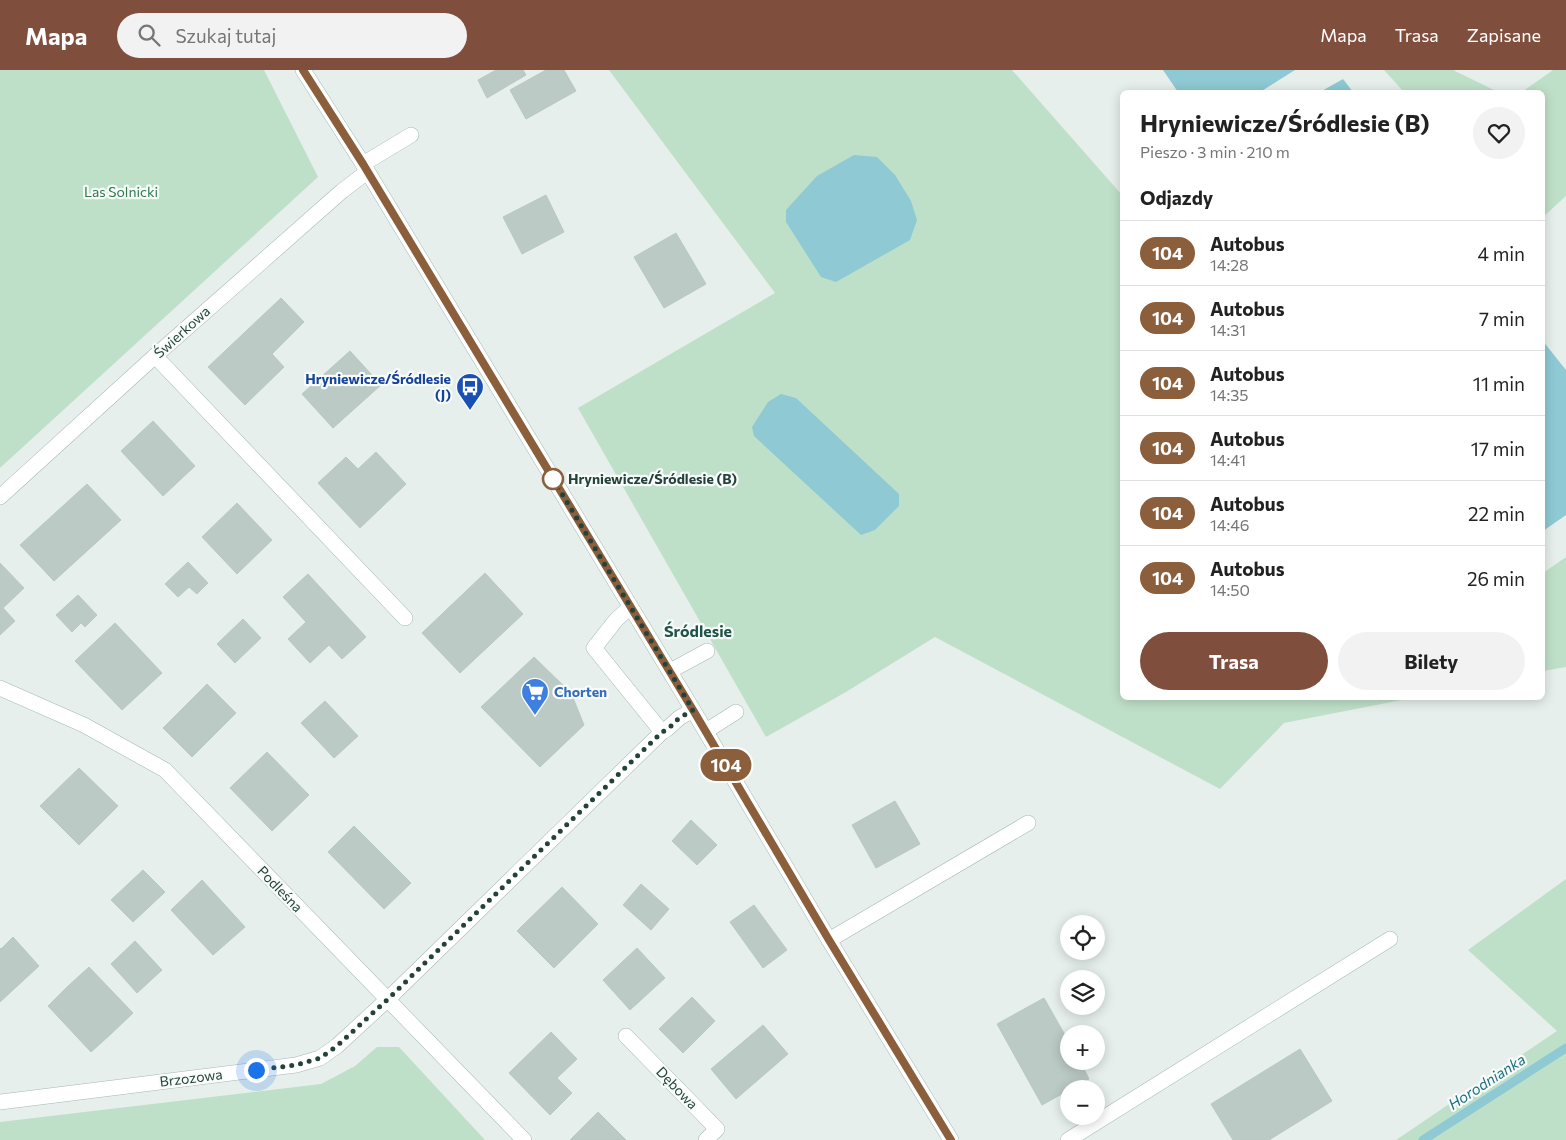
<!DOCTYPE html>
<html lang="pl">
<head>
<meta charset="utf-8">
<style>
	body { margin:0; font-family:Commissioner,sans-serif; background:#f2f2f2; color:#222; height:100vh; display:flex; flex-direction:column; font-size:19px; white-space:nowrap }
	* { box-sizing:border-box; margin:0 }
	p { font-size:16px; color:#767676 }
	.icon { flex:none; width:28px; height:28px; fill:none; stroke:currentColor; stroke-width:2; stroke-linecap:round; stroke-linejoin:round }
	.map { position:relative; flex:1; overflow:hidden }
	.drawer { position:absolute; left:1120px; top:20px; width:425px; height:610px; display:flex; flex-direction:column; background:#fff; border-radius:8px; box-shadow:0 2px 12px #0003 }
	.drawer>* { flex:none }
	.badge { padding:0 10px; border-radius:16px; font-size:18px; line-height:32px }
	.tools { position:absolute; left:1060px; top:845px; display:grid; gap:10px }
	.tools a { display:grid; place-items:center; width:45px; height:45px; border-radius:50%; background:#fff; box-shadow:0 2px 12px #0003; font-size:25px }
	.you { position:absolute; width:25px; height:25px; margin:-12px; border:4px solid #fff; border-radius:50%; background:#1a73e8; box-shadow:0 0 0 8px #1a73e833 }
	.map>.badge { position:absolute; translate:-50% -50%; box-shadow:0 0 0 2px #fff }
	h2 { padding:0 20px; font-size:19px; line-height:45px }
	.round { display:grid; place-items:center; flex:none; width:52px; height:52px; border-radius:26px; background:#f2f2f2 }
	.headline { display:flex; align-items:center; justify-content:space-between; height:85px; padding:0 20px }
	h1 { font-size:24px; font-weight:700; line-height:38px }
	.cta { display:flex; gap:10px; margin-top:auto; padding:10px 20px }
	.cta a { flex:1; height:58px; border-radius:30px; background:#804e3d; color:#fff; font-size:20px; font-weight:700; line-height:58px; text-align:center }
	.cta a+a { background:#f2f2f2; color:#222 }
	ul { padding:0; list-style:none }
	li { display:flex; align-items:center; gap:15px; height:65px; padding:0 20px; border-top:1px solid #e0e0e0 }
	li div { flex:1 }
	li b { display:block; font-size:19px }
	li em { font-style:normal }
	li .badge { min-width:55px; font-weight:700; text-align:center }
	header { display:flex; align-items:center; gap:30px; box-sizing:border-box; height:70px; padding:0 25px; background:#804e3d; color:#fff }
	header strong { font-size:24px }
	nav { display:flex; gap:28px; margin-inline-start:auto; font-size:18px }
	.search { width:350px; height:45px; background:#f2f2f2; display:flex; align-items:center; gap:12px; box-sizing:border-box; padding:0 18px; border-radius:28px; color:#767676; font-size:19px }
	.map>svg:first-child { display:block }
</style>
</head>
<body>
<header>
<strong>Mapa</strong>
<div class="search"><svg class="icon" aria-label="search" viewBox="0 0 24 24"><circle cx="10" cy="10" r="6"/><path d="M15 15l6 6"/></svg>Szukaj tutaj</div>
<nav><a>Mapa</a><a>Trasa</a><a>Zapisane</a></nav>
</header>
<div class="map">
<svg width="1566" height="1070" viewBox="0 0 1566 1070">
	<rect width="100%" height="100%" fill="#e6efeb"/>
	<g fill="#bfe0c8">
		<path d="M 0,0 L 264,0 L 318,107 L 0,398 Z"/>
		<path d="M 609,0 L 1012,0 L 1122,125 L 1122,628 L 1412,628 L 1284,653 L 1220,719 L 935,567 L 846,622 L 766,667 L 578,338 L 775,223 Z"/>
		<path d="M 1384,0 L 1453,0 L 1498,22 L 1404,22 Z"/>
		<path d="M 1553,0 L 1566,0 L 1566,126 L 1543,147 L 1542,22 L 1522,22 Z"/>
		<path d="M 1566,487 L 1566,597 L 1543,601 L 1543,503 Z"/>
		<path d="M 1566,809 L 1566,1070 L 1396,1070 L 1557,961 L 1468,880 Z"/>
		<path d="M 377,977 L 399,977 L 485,1070 L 0,1070 L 0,1052 L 321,1014 L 355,996 Z"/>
	</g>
	<g fill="#8ec9d4">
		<path d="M 1163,0 L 1295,0 L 1260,22 L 1178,22 Z"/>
		<path d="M 1343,9 L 1353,22 L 1320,22 Z"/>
		<path d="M 854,85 L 877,87 L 895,105 L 911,131 L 917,150 L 910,170 L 836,212 L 821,207 L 786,152 L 786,140 L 817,106 Z"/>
		<path d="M 1542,270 L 1566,300 L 1566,445 L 1543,461 Z"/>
		<path d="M 781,324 L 796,328 L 899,424 L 899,436 L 875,460 L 861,465 L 754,366 L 752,357 L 768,332 Z"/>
	</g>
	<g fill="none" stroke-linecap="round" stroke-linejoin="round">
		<path stroke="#8ec9d4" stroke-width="9" d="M 1423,1070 L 1566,978"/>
	</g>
	<g fill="#bbcac4" stroke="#b8c9c2">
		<path d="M 496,0 L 523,0 L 526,5 L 487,28 L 478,10 Z"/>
		<path d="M 546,0 L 564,0 L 576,21 L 526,49 L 510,20 Z"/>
		<path d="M 546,125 L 564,162 L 522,184 L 503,147 Z"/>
		<path d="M 676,163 L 706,214 L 664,238 L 634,187 Z"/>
		<path d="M 281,228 L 304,252 L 272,284 L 284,297 L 245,335 L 208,297 Z"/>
		<path d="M 350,281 L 381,315 L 333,358 L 302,324 Z"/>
		<path d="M 153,351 L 195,396 L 163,426 L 121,381 Z"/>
		<path d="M 376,382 L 406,414 L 360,458 L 318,413 L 346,387 L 358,399 Z"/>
		<path d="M 87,414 L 121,450 L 54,511 L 20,475 Z"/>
		<path d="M 237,433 L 272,470 L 237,504 L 202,467 Z"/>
		<path d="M 188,492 L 208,513 L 197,524 L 189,517 L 178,527 L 165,514 Z"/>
		<path d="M 0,493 L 24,518 L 3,538 L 15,551 L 0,565 Z"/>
		<path d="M 485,503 L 523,544 L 460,603 L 422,563 Z"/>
		<path d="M 308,504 L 366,567 L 342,589 L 329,575 L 310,593 L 288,569 L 306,552 L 283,527 Z"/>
		<path d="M 78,525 L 97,545 L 85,557 L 81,553 L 72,562 L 56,545 Z"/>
		<path d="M 243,549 L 261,568 L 235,593 L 217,574 Z"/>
		<path d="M 115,553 L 162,603 L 122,640 L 75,591 Z"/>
		<path d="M 534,587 L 571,623 L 584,655 L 540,697 L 481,637 Z"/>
		<path d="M 207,614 L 236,643 L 192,687 L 163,658 Z"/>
		<path d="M 325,631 L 358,666 L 334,688 L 301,653 Z"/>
		<path d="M 267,682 L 309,725 L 272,761 L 230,718 Z"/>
		<path d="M 79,698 L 118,736 L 79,775 L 40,736 Z"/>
		<path d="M 895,731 L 920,774 L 876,798 L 852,755 Z"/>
		<path d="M 691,750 L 717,775 L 697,795 L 672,771 Z"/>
		<path d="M 354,756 L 411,813 L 384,839 L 328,782 Z"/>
		<path d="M 143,800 L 165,822 L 133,852 L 111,830 Z"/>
		<path d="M 202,810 L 245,857 L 213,885 L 171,840 Z"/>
		<path d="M 641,814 L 669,839 L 651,860 L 623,835 Z"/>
		<path d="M 562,817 L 598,854 L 554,898 L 517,861 Z"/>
		<path d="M 754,835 L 787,880 L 763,898 L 730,852 Z"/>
		<path d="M 13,867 L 39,896 L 0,932 L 0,878 L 1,879 Z"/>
		<path d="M 135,871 L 162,900 L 137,923 L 111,894 Z"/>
		<path d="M 637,878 L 665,908 L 630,940 L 603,910 Z"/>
		<path d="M 89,897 L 133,943 L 111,964 L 67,917 Z"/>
		<path d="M 67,917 L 111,964 L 91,982 L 48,936 Z"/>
		<path d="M 692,927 L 715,951 L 683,983 L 659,959 Z"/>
		<path d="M 1044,928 L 1069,972 L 1069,991 L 1080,991 L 1089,1009 L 1069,1019 L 1069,1020 L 1042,1035 L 997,954 Z"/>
		<path d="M 763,955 L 788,984 L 736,1029 L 711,999 Z"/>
		<path d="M 551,962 L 577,989 L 557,1008 L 572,1023 L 550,1045 L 509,1003 Z"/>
		<path d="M 1300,979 L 1332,1031 L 1269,1070 L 1233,1070 L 1211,1034 Z"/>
		<path d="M 598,1042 L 626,1070 L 570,1070 Z"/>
	</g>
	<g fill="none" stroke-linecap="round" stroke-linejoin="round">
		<defs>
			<g id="lane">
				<path d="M 363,94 L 411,65"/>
				<path d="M 630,537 L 616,550 L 594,578 L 662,662"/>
				<path d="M 670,601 L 707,581"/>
				<path d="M 706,661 L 736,642"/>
				<path d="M 829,870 L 1028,753"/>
				<path d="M 1068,1070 L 1390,869"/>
			</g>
			<g id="street">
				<path d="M 155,286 L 405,548"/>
				<path d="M 0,427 L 155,286 L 342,121 L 367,102"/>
				<path d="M 0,618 L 84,655 L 165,700 L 524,1070"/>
				<path d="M 626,966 L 717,1059 L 706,1070"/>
				<path d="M 0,1032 L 296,995 L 320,988 L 337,976 L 388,929 L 662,662 L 667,659 L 679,648 L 693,640"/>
			</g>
			<path id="secondary" d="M 303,0 L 363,94 L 693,640 L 829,870 L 951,1070"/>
		</defs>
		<use href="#lane" stroke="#a8b8b2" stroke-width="16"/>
		<use href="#street" stroke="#a8b8b2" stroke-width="16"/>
		<use href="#secondary" stroke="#a4bbb3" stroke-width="16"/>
		<use href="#lane" stroke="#fff" stroke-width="15"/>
		<use href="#street" stroke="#fff" stroke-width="15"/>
		<use href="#secondary" stroke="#fff" stroke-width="15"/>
	</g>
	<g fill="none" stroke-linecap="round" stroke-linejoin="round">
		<defs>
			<path id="line" d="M 303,0 L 363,94 L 693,640 L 829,870 L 951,1070"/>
		</defs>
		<use href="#line" stroke="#fff" stroke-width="11"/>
		<use href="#line" stroke="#8b5e3c" stroke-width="8"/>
		<path stroke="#24423a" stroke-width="5" stroke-dasharray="0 9" d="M 256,1000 L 296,995 L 320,988 L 337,976 L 388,929 L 662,662 L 668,659 L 679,648 L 693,640 L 553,409"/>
	</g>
	<defs>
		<symbol id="bus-pin" viewBox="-11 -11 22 30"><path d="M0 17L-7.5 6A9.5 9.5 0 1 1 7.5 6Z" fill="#1a4fb4" stroke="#f7fbf9"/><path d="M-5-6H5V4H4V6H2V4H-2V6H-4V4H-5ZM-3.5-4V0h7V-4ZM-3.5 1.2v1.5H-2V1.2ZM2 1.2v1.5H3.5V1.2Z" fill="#fff"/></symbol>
		<symbol id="supermarket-pin" viewBox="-11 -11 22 30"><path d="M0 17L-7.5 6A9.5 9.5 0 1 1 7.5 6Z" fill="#3f7fe0" stroke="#f7fbf9"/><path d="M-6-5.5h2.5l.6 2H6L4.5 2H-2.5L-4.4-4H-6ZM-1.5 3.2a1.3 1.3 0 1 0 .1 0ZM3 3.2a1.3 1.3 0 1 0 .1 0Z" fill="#fff"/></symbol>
	</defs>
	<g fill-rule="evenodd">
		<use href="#bus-pin" x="454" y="301" width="32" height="43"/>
		<use href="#supermarket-pin" x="519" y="606" width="32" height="43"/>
	</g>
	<circle fill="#fff" stroke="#8b5e3c" stroke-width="2.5" cx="553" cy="409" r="10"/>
	<g text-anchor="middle" stroke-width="4.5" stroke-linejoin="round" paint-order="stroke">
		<g font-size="14" fill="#2d7a4b" stroke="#f7fbf9">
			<text x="121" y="127">Las Solnicki</text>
		</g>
		<g font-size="14" fill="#24423a" stroke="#f7fbf9">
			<text transform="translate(182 262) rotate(-42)" y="5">Świerkowa</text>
			<text transform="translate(280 819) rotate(46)" y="5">Podleśna</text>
			<text transform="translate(191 1008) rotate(-7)" y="5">Brzozowa</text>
			<text transform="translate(677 1018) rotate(46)" y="5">Dębowa</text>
		</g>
		<g font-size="14" font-weight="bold" fill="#164399" stroke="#f7fbf9" text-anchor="end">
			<text x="451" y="314">Hryniewicze/Śródlesie<tspan x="451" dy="16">(J)</tspan></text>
		</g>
		<g font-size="14" font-weight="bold" fill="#24423a" stroke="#f7fbf9" text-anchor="start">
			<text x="568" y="414">Hryniewicze/Śródlesie (B)</text>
		</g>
		<g font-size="14" font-weight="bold" fill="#366cbe" stroke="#f7fbf9" text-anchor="start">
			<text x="554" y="627">Chorten</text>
		</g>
		<g font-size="15" font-style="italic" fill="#1c6f80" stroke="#f7fbf9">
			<text transform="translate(1487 1012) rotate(-33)" y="5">Horodnianka</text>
		</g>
		<g font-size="16" font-weight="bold" fill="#1f5548" stroke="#f7fbf9">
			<text x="698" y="567">Śródlesie</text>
		</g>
	</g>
</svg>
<div class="tools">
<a><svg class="icon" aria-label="locate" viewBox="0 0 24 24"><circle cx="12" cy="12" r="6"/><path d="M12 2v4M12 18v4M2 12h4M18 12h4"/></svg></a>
<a><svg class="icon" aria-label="layers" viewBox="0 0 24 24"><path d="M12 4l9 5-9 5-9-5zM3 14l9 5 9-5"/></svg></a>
<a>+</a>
<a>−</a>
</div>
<div class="you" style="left:256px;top:1000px"></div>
<b class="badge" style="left:726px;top:695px;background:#8b5e3c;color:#fff">104</b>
<section class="drawer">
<div class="headline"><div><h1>Hryniewicze/Śródlesie (B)</h1><p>Pieszo · 3 min · 210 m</p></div><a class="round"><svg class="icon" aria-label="heart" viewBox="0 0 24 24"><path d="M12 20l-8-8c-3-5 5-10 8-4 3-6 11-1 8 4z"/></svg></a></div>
<h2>Odjazdy</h2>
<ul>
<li><span class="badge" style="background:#8b5e3c;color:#fff">104</span><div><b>Autobus</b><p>14:28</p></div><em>4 min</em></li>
<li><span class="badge" style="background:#8b5e3c;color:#fff">104</span><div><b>Autobus</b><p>14:31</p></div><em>7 min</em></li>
<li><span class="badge" style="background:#8b5e3c;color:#fff">104</span><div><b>Autobus</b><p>14:35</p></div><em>11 min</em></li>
<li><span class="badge" style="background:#8b5e3c;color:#fff">104</span><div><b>Autobus</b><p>14:41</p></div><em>17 min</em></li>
<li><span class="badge" style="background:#8b5e3c;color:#fff">104</span><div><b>Autobus</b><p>14:46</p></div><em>22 min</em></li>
<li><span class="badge" style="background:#8b5e3c;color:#fff">104</span><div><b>Autobus</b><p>14:50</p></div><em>26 min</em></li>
</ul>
<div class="cta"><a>Trasa</a><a>Bilety</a></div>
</section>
</div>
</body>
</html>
